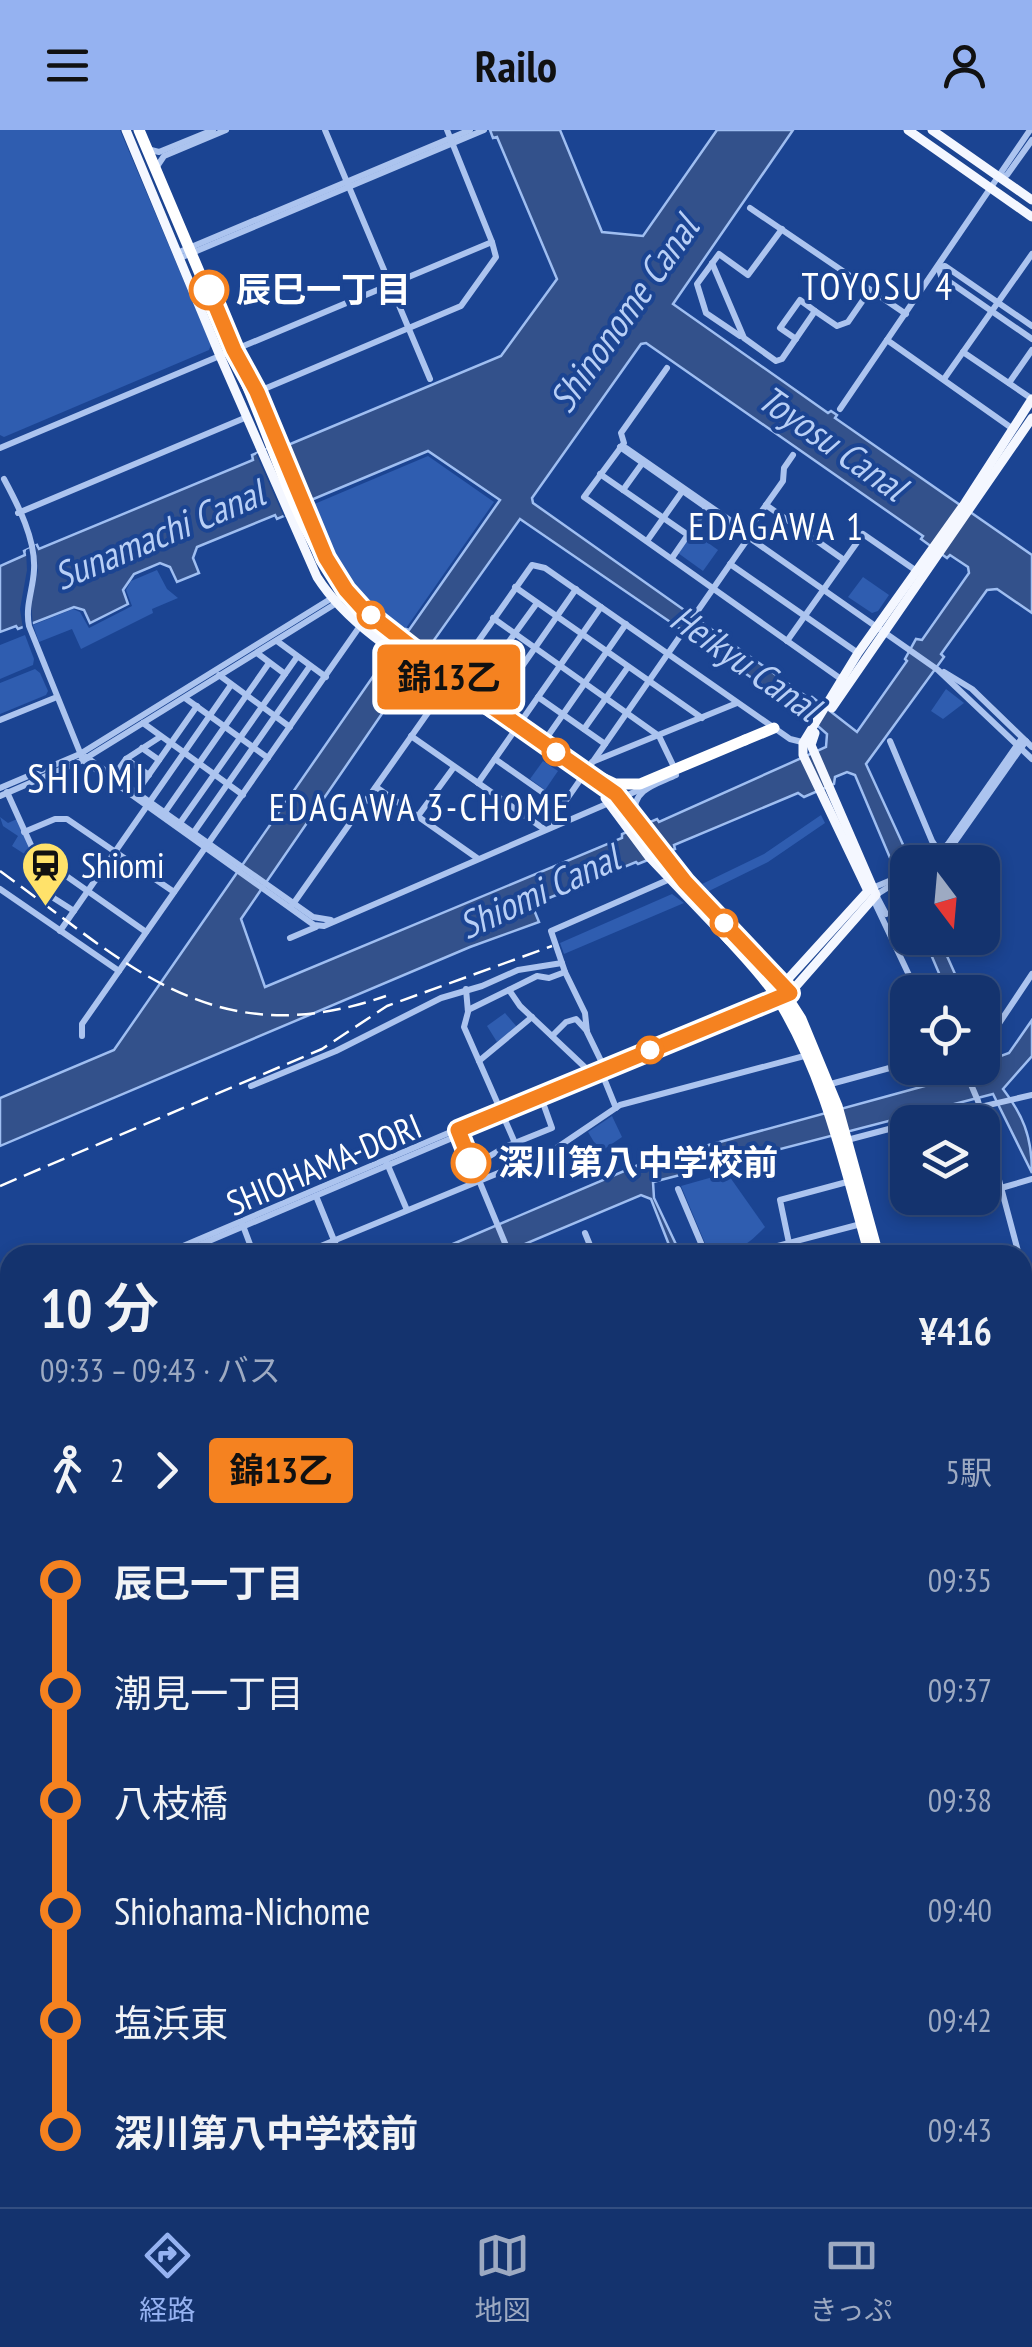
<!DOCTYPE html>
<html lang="ja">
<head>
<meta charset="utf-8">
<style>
	body { margin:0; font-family:"PT Sans Narrow","Noto Sans JP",sans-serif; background:#1d3b73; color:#f1f3f6; height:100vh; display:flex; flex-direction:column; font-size:38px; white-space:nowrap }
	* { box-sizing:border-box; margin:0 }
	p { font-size:32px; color:#9daac2 }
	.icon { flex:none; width:55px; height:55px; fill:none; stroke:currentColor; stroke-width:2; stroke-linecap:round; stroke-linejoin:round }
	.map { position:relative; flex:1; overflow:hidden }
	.drawer { position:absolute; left:0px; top:1115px; width:1032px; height:962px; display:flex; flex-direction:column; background:#14336e; border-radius:30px 30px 0 0; box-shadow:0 5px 15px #0003,0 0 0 2px #334e81 }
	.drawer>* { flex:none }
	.badge { padding:0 20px; border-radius:8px; font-size:35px; line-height:65px }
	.needle { width:65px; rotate:164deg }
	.buttons { position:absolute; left:890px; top:715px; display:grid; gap:20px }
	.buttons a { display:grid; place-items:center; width:110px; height:110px; border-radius:20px; background:#14336e; box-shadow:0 5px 15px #0003,0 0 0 2px #334e81; font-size:50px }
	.map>.badge { position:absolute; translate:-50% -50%; box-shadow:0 0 0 5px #fff }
	.legs { display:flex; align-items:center; gap:15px; height:110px; padding:0 40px; font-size:32px }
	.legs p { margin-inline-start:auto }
	.overview { display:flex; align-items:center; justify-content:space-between; height:170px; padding:0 40px }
	h1 { font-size:55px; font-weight:600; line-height:75px }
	ul { padding:0 40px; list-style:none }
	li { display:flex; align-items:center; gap:35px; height:110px; font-size:38px }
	li i { display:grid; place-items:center; width:15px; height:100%; margin:0 12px; background:currentColor }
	li i::after { content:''; width:25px; height:25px; margin:-12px; border:8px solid; border-radius:50%; background:#14336e }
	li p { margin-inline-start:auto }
	li:first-child i { background:linear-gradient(#0000 50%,currentColor 0) }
	li:last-child i { background:linear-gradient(currentColor 50%,#0000 0) }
	header { display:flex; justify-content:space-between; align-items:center; height:130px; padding:0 40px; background:#95b2f1; color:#111; font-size:45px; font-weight:600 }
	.tab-bar { display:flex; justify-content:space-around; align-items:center; height:140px; border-top:2px solid #334e81; background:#14336e; font-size:28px; color:#9daac2 }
	.tab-bar a { display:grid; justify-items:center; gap:5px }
	.tab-bar .on { color:#95b2f1 }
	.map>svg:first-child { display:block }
</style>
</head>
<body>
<header><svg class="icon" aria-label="menu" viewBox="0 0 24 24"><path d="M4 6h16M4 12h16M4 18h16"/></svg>Railo<svg class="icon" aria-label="person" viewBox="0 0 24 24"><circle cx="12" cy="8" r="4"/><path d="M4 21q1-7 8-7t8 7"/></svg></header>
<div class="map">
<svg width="1032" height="2077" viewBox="0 0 1032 2077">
	<rect width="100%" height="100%" fill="#1b4492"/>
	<g fill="#2f5db0">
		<path d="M 0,0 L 120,0 L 211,215 L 209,220 L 4,307 L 0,305 Z"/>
		<path d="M 428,326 L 494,372 L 404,501 L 365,472 L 345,447 L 312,375 Z"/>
		<path d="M 693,402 L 718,420 L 703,441 L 678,423 Z"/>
		<path d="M 157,440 L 167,459 L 178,468 L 152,479 L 153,483 L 81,519 L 72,499 L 39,512 L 33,495 L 73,479 L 80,482 L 89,498 L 132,476 L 126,460 L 131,451 Z"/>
		<path d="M 863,447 L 889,465 L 878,481 L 872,483 L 848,467 Z"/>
		<path d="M 25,505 L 34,529 L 33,535 L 0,549 L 0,515 Z"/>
		<path d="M 35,539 L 40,543 L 48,561 L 46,565 L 0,584 L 0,553 Z"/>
		<path d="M 946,559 L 964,573 L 943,589 L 931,581 Z"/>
		<path d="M 543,631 L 558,641 L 545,660 L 530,649 Z"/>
		<path d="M 821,685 L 825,693 L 768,732 L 709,761 L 702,754 L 764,724 Z"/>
		<path d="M 0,687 L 8,693 L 17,689 L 30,719 L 26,725 L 12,716 L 18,706 L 3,696 Z"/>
		<path d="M 672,764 L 684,773 L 564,824 L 560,813 Z"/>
		<path d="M 505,883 L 517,897 L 497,912 L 487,896 Z"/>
		<path d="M 612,986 L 622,1007 L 600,1022 L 588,1002 Z"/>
		<path d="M 727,1043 L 765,1097 C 749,1114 734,1125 710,1125 L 681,1056 Z"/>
		<path d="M 1023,2011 L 1032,2038 L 1032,2077 L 900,2077 L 896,2068 L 1022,2068 Z"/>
		<path d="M 10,2062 L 10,2068 L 198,2068 L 180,2073 L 183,2077 L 0,2077 L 0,2063 Z"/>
	</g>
	<g fill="#33518b" stroke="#9fbef1" stroke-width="2.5" fill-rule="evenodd">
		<path d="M 490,0 L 560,0 L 602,102 L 643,106 L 717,0 L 793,0 L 673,174 L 828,283 L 831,281 L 837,285 L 835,288 L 1032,425 L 1032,483 L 997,459 L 987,460 L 941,524 L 944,527 L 866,634 L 911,732 L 908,732 L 907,768 L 855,645 L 847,642 L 835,647 L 834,654 L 804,667 L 798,663 L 674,715 L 675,719 L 638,734 L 636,732 L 532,775 L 539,792 L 470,817 L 0,1016 L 0,968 L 114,920 L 406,499 L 409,500 L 500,370 L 428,321 L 311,370 L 312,374 L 277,389 L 275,385 L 197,417 L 193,428 L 199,443 L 177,452 L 170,437 L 160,433 L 134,444 L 123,460 L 128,474 L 90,493 L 84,480 L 74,477 L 18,499 L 16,496 L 0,502 L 0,436 L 25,425 L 24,421 L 37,415 L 39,419 L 253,330 L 252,325 L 284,312 L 288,315 L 501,226 L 557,149 L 497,7 L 493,8 ZM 646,213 L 923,406 L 921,409 L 947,428 L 950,425 L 968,437 L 969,443 L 922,510 L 916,509 L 905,529 L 907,531 L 857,602 L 812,567 L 810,569 L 533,373 L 532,368 L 641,214 ZM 520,389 L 803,583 L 827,604 L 826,617 L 659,692 L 657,689 L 622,704 L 622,708 L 265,857 L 241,789 L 401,556 L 404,557 L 436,512 L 434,510 Z"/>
		<path d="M 924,808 L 939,808 L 963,862 L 947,862 Z"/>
		<path d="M 1032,890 L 1032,926 L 1003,959 C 1022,984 1032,1005 1032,1043 L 993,964 L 653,1052 L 654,1068 L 681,1125 L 673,1125 L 651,1069 L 641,1065 L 499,1125 L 427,1125 L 643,1033 L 961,946 L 975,938 L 982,938 L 983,902 L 991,921 L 1001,926 L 1009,923 Z"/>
	</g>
	<g fill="#1b4492">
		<path d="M 285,312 L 312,376 L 284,387 L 256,324 Z"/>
		<path d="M 36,415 L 38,441 L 31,473 L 33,495 L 23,499 L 20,479 L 27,440 L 26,420 Z"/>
	</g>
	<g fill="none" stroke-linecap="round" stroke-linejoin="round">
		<g stroke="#acc4ef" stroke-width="6">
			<path d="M 325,0 L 430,249"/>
			<path d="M 151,20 L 159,22 L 213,0"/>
			<path d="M 158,35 L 164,26 L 226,0"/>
			<path d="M 1002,47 L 1007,45 L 1032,10"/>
			<path d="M 750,78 L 906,184"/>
			<path d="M 177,123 L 470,0"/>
			<path d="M 180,128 L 484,0"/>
			<path d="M 712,133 L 744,208 L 776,231 L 782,229 L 815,181 L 837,196 L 848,192 L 870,160"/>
			<path d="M 940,137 L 945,136 L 1032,196"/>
			<path d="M 939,139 L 941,146 L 1032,209"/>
			<path d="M 740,206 L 706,183 L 697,154 L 719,124 L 748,145 L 782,99"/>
			<path d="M 796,209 L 780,198 L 800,170 L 815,181"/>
			<path d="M 887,210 L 1013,299"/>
			<path d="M 963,222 L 1032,269"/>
			<path d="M 667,238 L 621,303 L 624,313 L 584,367 L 841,549"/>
			<path d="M 944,249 L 1032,124"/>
			<path d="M 1009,253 L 1032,220"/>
			<path d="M 257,262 L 461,176 L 496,127 L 492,112"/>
			<path d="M 840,279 L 1030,0"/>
			<path d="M 620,317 L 938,540 L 1032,629"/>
			<path d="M 620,317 L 626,318 L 744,400 L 749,406"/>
			<path d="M 0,318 L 492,112 L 447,0"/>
			<path d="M 600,344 L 688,405"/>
			<path d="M 4,349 C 18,375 36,410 34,440 C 33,460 25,476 29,496 L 83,630 L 314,795 L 324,796 L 646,657"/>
			<path d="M 623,360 L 641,335"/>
			<path d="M 766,375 L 844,430"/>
			<path d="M 18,383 L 247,287"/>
			<path d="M 647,411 L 681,363"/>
			<path d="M 672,428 L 705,380"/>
			<path d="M 730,434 L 858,523"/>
			<path d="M 515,457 L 702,588"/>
			<path d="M 493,488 L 659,606 L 673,635"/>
			<path d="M 277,511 L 326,547"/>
			<path d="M 787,511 L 863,404 L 918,442"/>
			<path d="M 471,520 L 513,550"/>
			<path d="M 257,523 L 285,544"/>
			<path d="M 492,535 L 537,473"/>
			<path d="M 944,542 L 972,559 L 1032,617"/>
			<path d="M 219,545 L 290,597"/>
			<path d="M 538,567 L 605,614"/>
			<path d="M 185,568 L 268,628"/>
			<path d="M 493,578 L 576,459"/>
			<path d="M 0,590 L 57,567"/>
			<path d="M 143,593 L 243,665"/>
			<path d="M 584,599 L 628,537"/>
			<path d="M 411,606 L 544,699"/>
			<path d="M 890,611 L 932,711 L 942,726"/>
			<path d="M 543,613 L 626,494"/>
			<path d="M 142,618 L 159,630"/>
			<path d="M 86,627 L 313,787 L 331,790"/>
			<path d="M 126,629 L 149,645"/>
			<path d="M 495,629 L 562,676"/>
			<path d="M 592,632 L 737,573"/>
			<path d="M 113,647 L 126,629 L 160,607"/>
			<path d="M 478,653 L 601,477"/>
			<path d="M 376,657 L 477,728"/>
			<path d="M 0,658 L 80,624 L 332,468"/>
			<path d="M 7,662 L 35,724 L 146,802"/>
			<path d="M 136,663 L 197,576"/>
			<path d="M 0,666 L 83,630 L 335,474 L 346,461"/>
			<path d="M 165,682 L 269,533"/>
			<path d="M 635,684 C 632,659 657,654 676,645"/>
			<path d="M 418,686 L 454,637"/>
			<path d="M 180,693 L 297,527"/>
			<path d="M 554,696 L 554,687 L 562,676 L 749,407 L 749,399 L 783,351 L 784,338 L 793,325"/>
			<path d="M 24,702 L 55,689 L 67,689 L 174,762"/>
			<path d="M 194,702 L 310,536"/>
			<path d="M 929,732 L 948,714 L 1022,608"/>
			<path d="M 937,732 L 952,716 L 1026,611"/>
			<path d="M 58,740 L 52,767 L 74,781"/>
			<path d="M 0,759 L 119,841"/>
			<path d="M 870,759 L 908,743"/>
			<path d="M 873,769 L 917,862"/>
			<path d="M 291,777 L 532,435 L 545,438 L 790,609 L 806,613"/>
			<path d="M 886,784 L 876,765 L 898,751"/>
			<path d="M 60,801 L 231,555"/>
			<path d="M 290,808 L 316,797"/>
			<path d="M 466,859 L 468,882 L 464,897 L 515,1013"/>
			<path d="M 509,860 L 520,876 L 591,943"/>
			<path d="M 468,880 L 537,846 L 549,848 L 565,842"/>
			<path d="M 82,906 L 82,894 L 360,496"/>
			<path d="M 552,906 L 566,892 L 576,889 L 587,901"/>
			<path d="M 982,911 L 990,907 L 1032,844"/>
			<path d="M 479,931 L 532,887"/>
			<path d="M 964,938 L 978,971 L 1019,1125"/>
			<path d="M 605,939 L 587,902 L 585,883 L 565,842 L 551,801 L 670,749"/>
			<path d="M 601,941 L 616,978"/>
			<path d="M 827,955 L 908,933"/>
			<path d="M 251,956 L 336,921 L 441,868 L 482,856 L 518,840 L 562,833"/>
			<path d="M 915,992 L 1032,965"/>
			<path d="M 459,1002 L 510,1125"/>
			<path d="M 851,1009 L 908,994"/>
			<path d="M 386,1031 L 407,1080"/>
			<path d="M 473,1036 L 505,1017 L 552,998 L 542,970"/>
			<path d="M 1001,1058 L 1032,1049"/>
			<path d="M 678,1059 L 706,1125"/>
			<path d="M 316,1066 L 340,1125"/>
			<path d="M 242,1093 L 254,1125"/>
			<path d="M 585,1103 L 594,1125"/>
			<path d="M 789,1113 L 780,1070 L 847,1052"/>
			<path d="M 520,1123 L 521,1125"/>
			<path d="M 162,1125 L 554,958 L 779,868"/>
			<path d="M 176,1125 L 589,950 L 600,942"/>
			<path d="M 299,1125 L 552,1021 L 620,975 L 808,925"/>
			<path d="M 664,1125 L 669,1123"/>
			<path d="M 743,1125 L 861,1094"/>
			<path d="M 1022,1140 L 1032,1175"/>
			<path d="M 0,1179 L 10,1179"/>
			<path d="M 0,1185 L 10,1184"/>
			<path d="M 1022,1217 L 1032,1214"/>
			<path d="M 0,1240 L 10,1236"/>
			<path d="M 1022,1354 L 1032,1354"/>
			<path d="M 1030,1374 L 1032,1415"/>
			<path d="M 1022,1518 L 1032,1518"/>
			<path d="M 0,1571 L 10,1567"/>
			<path d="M 1022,1580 L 1032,1579"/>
			<path d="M 1022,1651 L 1032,1650"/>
			<path d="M 1022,1685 L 1032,1684"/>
			<path d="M 1022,1718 L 1024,1727"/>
			<path d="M 1022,1792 L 1032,1788"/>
			<path d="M 1022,1880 L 1032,1903"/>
			<path d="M 1022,1910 L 1032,1906"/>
			<path d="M 0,1916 L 10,1917"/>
			<path d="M 1022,1963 L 1032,1960"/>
			<path d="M 0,1970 L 10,1971"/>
			<path d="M 142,2068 L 144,2077"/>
			<path d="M 403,2068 L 406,2077"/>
			<path d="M 518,2068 L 521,2077"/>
			<path d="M 582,2068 L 586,2077"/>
			<path d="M 744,2068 L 748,2077"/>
			<path d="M 772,2068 L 776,2077"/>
			<path d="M 806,2068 L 810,2077"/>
			<path d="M 847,2068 L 851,2077"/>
			<path d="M 183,2074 L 184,2077"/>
			<path d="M 450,2077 L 479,2068"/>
			<path d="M 640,2077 L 662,2068"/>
			<path d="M 872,2077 L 890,2070"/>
		</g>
		<g stroke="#f4f7ff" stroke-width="9">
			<path d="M 126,0 L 220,226 L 317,447 C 356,508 433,544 492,585"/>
			<path d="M 908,0 L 1032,87"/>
			<path d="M 932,0 L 1032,70"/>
			<path d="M 248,247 L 323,421"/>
			<path d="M 832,578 L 1032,288"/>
			<path d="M 609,658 L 639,691"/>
			<path d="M 605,668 L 649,727 L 729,811"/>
			<path d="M 777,861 L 868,761 L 803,625 L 803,613 L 858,523 L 965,373 L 1032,269"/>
			<path d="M 790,863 L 876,765 L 811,615 L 815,603"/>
			<path d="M 1022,1288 L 1032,1286"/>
			<path d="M 1022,1296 L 1032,1294"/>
			<path d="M 0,1602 L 10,1598"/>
			<path d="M 0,1609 L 10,1605"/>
			<path d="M 1022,1733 L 1032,1730"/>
			<path d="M 1022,1969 L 1032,1995"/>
			<path d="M 1022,1991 L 1032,2018"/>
			<path d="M 0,2024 L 10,2023"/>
			<path d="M 489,2068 L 492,2077"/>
		</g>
		<g stroke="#fff" stroke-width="11">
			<path d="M 745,610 L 774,598"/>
			<path d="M 1022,1498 L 1032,1498"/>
		</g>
		<g stroke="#fff" stroke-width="2.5" stroke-dasharray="18 8" stroke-linecap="butt">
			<path d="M 0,741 C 129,835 214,926 386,866"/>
			<path d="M 0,1056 L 322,919 L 387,876 L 552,816"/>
		</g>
		<g stroke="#fff" stroke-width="11">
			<path d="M 139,0 C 176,87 213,175 250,262 C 285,345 310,443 383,500 L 607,662 L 774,847 L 801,889 L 837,976 L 878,1125"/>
			<path d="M 596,645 L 615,654 L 640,654 L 745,610"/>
			<path d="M 725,805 C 742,824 761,843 775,864 C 825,942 845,1037 870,1125"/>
			<path d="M 1022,1481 L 1032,1486"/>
		</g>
	</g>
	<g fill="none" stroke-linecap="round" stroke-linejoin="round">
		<defs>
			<path id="line-1" d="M 209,160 L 234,220 L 257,262 L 326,428 L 346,460 L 364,480 L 451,548 L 616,664 L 685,752 L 790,863 L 458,1000 L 471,1033"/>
		</defs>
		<use href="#line-1" stroke="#fff" stroke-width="22"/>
		<use href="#line-1" stroke="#f58220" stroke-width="15"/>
	</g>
	<defs>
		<symbol id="station-pin" viewBox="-11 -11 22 30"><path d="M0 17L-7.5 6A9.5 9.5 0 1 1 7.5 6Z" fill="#ffe26a" stroke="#1b4492"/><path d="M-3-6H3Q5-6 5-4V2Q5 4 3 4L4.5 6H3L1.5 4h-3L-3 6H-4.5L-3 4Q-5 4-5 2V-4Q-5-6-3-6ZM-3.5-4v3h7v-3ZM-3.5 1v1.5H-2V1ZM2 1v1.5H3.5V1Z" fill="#111"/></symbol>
	</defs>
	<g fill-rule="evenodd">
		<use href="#station-pin" x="18" y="708" width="55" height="75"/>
	</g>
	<g fill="#fff" stroke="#f58220" stroke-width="5">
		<circle cx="209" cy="160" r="18"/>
		<circle cx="371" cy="485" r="12"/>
		<circle cx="556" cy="622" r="12"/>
		<circle cx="724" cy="793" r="12"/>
		<circle cx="650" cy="920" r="12"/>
		<circle cx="471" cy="1033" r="18"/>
	</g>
	<g text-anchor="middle" stroke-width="8" stroke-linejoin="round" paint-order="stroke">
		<g font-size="35" font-weight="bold" fill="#fff" stroke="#1b4492" text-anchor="start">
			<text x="236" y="172">辰巳一丁目</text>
			<text x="498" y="1045">深川第八中学校前</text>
		</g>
		<g font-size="35" fill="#fff" stroke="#1b4492" text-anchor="start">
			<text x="81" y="748">Shiomi</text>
		</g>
		<g font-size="35" fill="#fff" stroke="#1b4492">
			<text transform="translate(324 1035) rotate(-23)" y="12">SHIOHAMA-DORI</text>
		</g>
		<g font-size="38" letter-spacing="2.5" fill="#fff" stroke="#1b4492">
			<text x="878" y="170">TOYOSU 4</text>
			<text x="777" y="410">EDAGAWA 1</text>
			<text x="420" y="691">EDAGAWA 3-CHOME</text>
		</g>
		<g font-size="38" font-style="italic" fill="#b8cff6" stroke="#1b4492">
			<text transform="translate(624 184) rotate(-55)" y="13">Shinonome Canal</text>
			<text transform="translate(832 313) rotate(35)" y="13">Toyosu Canal</text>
			<text transform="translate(159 405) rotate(-23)" y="13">Sunamachi Canal</text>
			<text transform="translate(745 533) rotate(35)" y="13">Heikyu Canal</text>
			<text transform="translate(539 762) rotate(-25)" y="13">Shiomi Canal</text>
		</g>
		<g font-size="40" letter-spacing="2.5" fill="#fff" stroke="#1b4492">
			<text x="87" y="663">SHIOMI</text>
		</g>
	</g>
</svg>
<div class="buttons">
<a><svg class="needle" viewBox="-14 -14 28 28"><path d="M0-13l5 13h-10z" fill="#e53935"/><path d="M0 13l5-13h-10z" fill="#9daac2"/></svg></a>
<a><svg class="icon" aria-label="locate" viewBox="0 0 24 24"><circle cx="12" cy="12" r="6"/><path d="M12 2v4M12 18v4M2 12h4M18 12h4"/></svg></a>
<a><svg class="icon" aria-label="layers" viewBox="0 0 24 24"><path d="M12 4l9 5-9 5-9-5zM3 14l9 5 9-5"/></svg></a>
</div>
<b class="badge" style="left:449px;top:547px;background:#f58220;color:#111">錦13乙</b>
<section class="drawer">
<div class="overview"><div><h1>10 分</h1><p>09:33 – 09:43 · バス</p></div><b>¥416</b></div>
<div class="legs"><svg class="icon" aria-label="walk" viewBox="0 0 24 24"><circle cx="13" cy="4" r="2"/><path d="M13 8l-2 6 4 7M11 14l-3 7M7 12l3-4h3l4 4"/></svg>2<svg class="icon" aria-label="forward" viewBox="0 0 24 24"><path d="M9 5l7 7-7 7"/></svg><b class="badge" style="background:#f58220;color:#111">錦13乙</b><p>5駅</p></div>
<ul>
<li><i style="color:#f58220"></i><b>辰巳一丁目</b><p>09:35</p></li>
<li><i style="color:#f58220"></i><span>潮見一丁目</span><p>09:37</p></li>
<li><i style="color:#f58220"></i><span>八枝橋</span><p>09:38</p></li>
<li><i style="color:#f58220"></i><span>Shiohama-Nichome</span><p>09:40</p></li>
<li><i style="color:#f58220"></i><span>塩浜東</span><p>09:42</p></li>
<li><i style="color:#f58220"></i><b>深川第八中学校前</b><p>09:43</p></li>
</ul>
</section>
</div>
<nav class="tab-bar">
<a class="on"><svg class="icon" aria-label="directions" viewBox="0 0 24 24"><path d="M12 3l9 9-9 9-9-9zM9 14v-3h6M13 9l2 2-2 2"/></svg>経路</a>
<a><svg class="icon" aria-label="map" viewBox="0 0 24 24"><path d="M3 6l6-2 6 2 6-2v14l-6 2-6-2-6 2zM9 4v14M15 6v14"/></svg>地図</a>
<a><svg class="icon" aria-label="tickets" viewBox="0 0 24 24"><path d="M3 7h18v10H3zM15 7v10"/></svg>きっぷ</a>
</nav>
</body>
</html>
